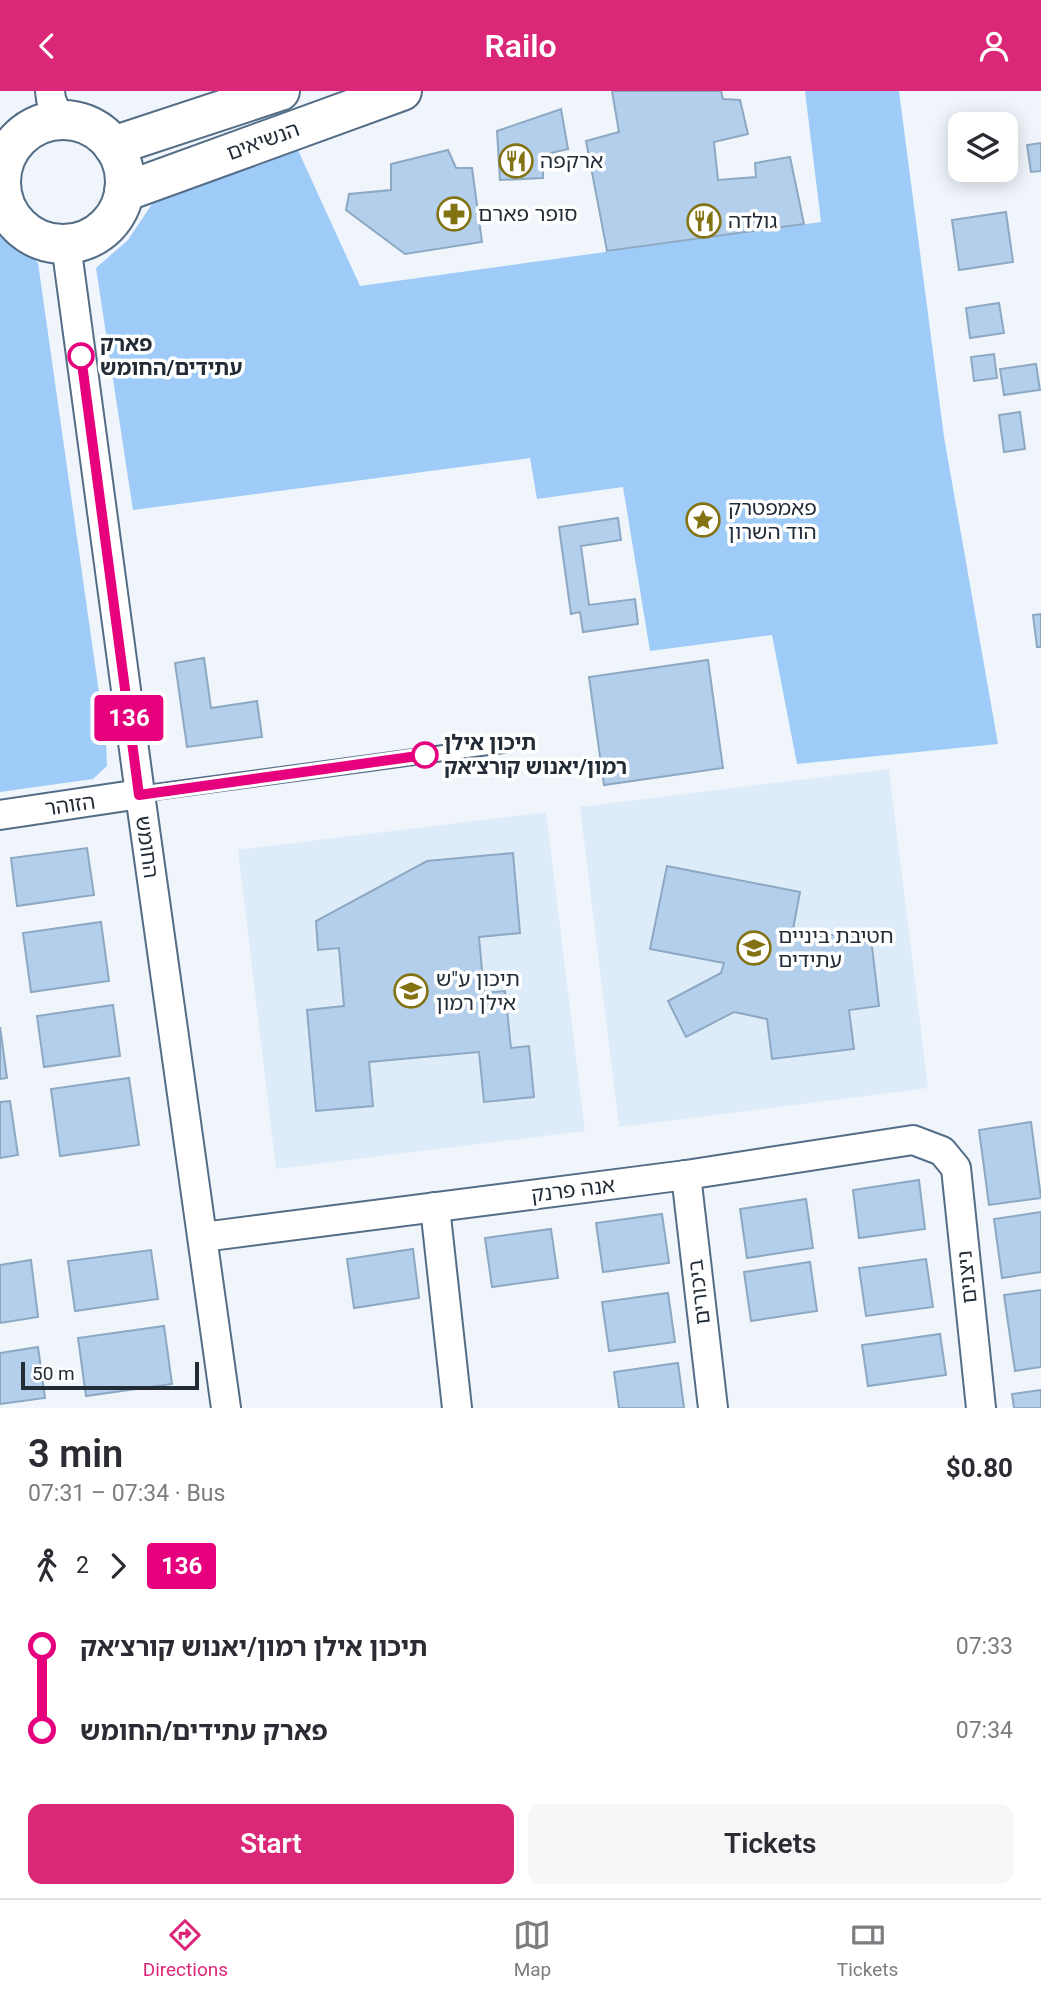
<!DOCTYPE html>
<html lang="en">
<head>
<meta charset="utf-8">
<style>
	body { margin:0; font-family:Roboto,"Noto Sans Hebrew",sans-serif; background:#f7f7f7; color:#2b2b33; height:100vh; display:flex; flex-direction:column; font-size:26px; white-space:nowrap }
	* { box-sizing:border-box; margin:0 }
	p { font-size:23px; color:#7c7c81 }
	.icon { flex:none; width:38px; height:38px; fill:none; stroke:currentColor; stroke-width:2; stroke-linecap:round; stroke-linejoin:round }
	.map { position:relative; height:1317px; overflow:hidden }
	.panel { display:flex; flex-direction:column; background:#fff; flex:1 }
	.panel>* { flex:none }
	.badge { padding:0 14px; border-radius:5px; font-size:24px; line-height:46px }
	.tools { position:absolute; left:948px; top:21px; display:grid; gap:14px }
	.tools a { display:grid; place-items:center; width:70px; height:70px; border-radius:14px; background:#fff; box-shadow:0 4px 18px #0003; font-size:35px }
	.scale { position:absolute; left:21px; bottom:18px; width:178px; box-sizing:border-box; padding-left:7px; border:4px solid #212c37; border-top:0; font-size:19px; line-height:24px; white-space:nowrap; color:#212c37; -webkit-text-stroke:5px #fff; paint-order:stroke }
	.map>.badge { position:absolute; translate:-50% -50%; box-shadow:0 0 0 4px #fff }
	.legs { display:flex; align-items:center; gap:10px; height:77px; padding:0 28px; font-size:23px }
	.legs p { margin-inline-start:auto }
	.head { display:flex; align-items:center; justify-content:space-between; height:119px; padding:0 28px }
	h1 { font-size:38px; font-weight:600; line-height:52px }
	.button { display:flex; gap:14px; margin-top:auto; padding:14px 28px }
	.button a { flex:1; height:80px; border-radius:14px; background:#db2777; color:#fff; font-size:28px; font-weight:600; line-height:80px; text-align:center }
	.button a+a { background:#f7f7f7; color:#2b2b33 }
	ul { padding:0 28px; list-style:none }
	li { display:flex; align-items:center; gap:24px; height:84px; font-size:26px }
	li i { display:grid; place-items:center; width:10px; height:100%; margin:0 9px; background:currentColor }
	li i::after { content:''; width:18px; height:18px; margin:-9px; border:5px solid; border-radius:50%; background:#fff }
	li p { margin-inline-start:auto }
	li:first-child i { background:linear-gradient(#0000 50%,currentColor 0) }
	li:last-child i { background:linear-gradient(currentColor 50%,#0000 0) }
	header { display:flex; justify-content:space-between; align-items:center; height:91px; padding:0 28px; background:#db2777; color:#fff; font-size:32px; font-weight:600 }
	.dock { display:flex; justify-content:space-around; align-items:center; height:98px; border-top:2px solid #e1e1e2; background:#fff; font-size:19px; color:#7c7c81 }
	.dock a { display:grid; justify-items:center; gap:4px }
	.dock .selected { color:#db2777 }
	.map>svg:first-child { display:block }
</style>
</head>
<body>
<header><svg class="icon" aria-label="back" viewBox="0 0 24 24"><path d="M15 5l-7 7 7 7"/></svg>Railo<svg class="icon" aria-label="person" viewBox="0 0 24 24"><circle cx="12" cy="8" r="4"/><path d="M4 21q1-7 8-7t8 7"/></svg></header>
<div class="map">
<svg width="1041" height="1317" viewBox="0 0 1041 1317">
	<rect width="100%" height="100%" fill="#eff5fb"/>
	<g fill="#deecfa">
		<path d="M 889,678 L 928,997 L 619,1036 L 580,716 Z"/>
		<path d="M 546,721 L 585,1040 L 276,1078 L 238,759 Z"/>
	</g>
	<g fill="#9ecbf7">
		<path d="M 805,0 L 899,0 L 944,346 L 998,653 L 797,673 L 772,544 L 650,560 L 623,396 L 537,408 L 530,367 L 133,419 L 96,177 L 128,149 L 154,110 L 297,57 L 360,195 L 821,131 Z"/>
		<path d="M 0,140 L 21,153 L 38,172 L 106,651 L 107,675 L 93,688 L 0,701 Z"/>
	</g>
	<g fill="#b3cfeb" stroke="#8da8c3" stroke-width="2">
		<path d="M 612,0 L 721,0 L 723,8 L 740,9 L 748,43 L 714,51 L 718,89 L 756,86 L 755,72 L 790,66 L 804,133 L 607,160 L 586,50 L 619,41 Z"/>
		<path d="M 561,18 L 568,58 L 543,64 L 543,87 L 500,89 L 497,40 Z"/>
		<path d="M 1041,52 L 1041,80 L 1031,81 L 1027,54 Z"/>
		<path d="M 448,59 L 456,77 L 472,77 L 482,151 L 405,163 L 346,119 L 349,103 L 391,99 L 391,73 Z"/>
		<path d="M 1006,121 L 1013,171 L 959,179 L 952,129 Z"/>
		<path d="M 999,212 L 1004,242 L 970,247 L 966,217 Z"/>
		<path d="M 994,263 L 997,287 L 974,290 L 971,266 Z"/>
		<path d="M 1036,273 L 1040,299 L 1004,304 L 1000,278 Z"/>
		<path d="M 1020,321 L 1025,358 L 1004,361 L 999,324 Z"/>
		<path d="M 618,427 L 621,449 L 581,455 L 589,514 L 635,508 L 638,533 L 583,541 L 580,521 L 571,523 L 559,436 Z"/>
		<path d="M 1041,523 L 1041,556 L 1037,556 L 1033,524 Z"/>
		<path d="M 204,567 L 211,617 L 257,610 L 262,646 L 187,656 L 175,572 Z"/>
		<path d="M 708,569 L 723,677 L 604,694 L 589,586 Z"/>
		<path d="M 87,757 L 94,804 L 17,815 L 11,767 Z"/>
		<path d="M 513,762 L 520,842 L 479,846 L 484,902 L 505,900 L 511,957 L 529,955 L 534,1006 L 484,1011 L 479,961 L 369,971 L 373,1015 L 316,1020 L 307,919 L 344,915 L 339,857 L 318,859 L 316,830 L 427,770 Z"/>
		<path d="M 667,775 L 800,801 L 791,849 L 870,839 L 879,915 L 849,919 L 854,958 L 772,968 L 767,928 L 734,921 L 686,946 L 668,910 L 721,882 L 724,872 L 650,858 Z"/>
		<path d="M 101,831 L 109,890 L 31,901 L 23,842 Z"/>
		<path d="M 113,914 L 120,965 L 44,976 L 37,925 Z"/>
		<path d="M 0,936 L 7,987 L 0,988 Z"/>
		<path d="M 129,987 L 139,1054 L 60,1065 L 51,998 Z"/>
		<path d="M 10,1010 L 18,1064 L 0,1067 L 0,1011 Z"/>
		<path d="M 1031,1031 L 1041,1107 L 989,1114 L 979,1039 Z"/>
		<path d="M 919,1089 L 925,1138 L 859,1147 L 853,1099 Z"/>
		<path d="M 806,1108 L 813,1157 L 747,1167 L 740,1118 Z"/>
		<path d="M 1041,1121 L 1041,1181 L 1002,1187 L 994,1128 Z"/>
		<path d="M 662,1123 L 669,1172 L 603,1181 L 596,1132 Z"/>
		<path d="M 551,1138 L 558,1187 L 492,1196 L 485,1147 Z"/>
		<path d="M 413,1158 L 419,1207 L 354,1217 L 347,1168 Z"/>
		<path d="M 151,1159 L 158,1208 L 75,1220 L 68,1170 Z"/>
		<path d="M 926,1168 L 933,1216 L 866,1225 L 859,1177 Z"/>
		<path d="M 31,1169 L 38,1226 L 0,1232 L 0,1174 Z"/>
		<path d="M 810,1171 L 817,1220 L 751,1230 L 744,1181 Z"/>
		<path d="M 1041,1199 L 1041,1276 L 1015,1280 L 1004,1204 Z"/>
		<path d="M 668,1202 L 675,1251 L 609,1260 L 602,1211 Z"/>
		<path d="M 164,1235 L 172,1293 L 86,1305 L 78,1247 Z"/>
		<path d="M 940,1243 L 946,1284 L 868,1295 L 862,1254 Z"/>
		<path d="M 38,1256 L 45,1307 L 0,1313 L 0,1262 Z"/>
		<path d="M 678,1272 L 684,1317 L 619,1317 L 614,1281 Z"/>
		<path d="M 1041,1299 L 1041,1317 L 1014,1317 L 1012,1303 Z"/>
	</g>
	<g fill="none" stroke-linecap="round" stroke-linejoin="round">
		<defs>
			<path id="lane" d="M 140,703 L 503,654"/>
			<g id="street">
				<path d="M 50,0 L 51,8 L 59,29"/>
				<path d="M 66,153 L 140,703 L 226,1317"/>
				<path d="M 0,724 L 140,703"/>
				<path d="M 686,1084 L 713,1317"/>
				<path d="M 435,1116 L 457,1317"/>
				<path d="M 203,1146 L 686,1084 L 913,1049 L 942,1060 L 956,1077 L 981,1317"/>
			</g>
			<g id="secondary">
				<circle cx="63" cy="91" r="62"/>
				<path d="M 113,55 L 280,0"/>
				<path d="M 124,101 L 402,0"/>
			</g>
		</defs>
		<use href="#lane" stroke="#546d86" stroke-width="18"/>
		<use href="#street" stroke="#546d86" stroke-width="32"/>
		<use href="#secondary" stroke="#546d86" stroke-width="42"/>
		<use href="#lane" stroke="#fff" stroke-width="14"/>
		<use href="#street" stroke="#fff" stroke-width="28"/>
		<use href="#secondary" stroke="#fff" stroke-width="38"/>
	</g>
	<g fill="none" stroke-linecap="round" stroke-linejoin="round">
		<defs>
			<path id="line-1" d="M 81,265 L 139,704 L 425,664"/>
		</defs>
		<use href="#line-1" stroke="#fff" stroke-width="16"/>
		<use href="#line-1" stroke="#e6007e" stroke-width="10"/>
	</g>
	<defs>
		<symbol id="restaurant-ring" viewBox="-11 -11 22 22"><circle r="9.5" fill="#fff" stroke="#837212" stroke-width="1.5"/><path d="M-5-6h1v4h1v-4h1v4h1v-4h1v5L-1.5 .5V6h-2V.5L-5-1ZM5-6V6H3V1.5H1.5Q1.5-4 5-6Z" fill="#837212"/></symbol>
		<symbol id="pharmacy-ring" viewBox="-11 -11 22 22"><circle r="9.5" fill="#fff" stroke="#837212" stroke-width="1.5"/><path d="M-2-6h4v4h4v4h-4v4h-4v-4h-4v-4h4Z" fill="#837212"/></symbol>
		<symbol id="sight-ring" viewBox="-11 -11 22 22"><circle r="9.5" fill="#fff" stroke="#837212" stroke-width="1.5"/><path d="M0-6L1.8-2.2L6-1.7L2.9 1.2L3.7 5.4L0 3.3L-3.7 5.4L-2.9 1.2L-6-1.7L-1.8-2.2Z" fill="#837212"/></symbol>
		<symbol id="school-ring" viewBox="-11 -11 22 22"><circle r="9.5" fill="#fff" stroke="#837212" stroke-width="1.5"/><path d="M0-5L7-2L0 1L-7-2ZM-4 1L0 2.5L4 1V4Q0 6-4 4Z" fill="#837212"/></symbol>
	</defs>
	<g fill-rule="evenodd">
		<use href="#restaurant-ring" x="497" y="51" width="38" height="38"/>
		<use href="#pharmacy-ring" x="435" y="104" width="38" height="38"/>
		<use href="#restaurant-ring" x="685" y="111" width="38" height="38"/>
		<use href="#sight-ring" x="684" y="410" width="38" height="38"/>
		<use href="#school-ring" x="735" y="838" width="38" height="38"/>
		<use href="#school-ring" x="392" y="881" width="38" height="38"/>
	</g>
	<g fill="#fff" stroke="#e6007e" stroke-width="3.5">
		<circle cx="81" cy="265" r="12"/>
		<circle cx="425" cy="664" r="12"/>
	</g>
	<g text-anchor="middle" stroke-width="7" stroke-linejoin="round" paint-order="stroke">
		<g font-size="21" fill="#212c37" stroke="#fff">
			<text transform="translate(263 50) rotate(-20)" y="7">הנשיאים</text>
			<text transform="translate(70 714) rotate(-8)" y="7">הזוהר</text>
			<text transform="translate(147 756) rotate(82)" y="7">החומש</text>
			<text transform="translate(573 1099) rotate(-7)" y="7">אנה פרנק</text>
			<text transform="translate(967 1186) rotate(-96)" y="7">ניצנים</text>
			<text transform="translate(699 1201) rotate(-97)" y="7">ביכורים</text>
		</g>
		<g font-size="21" fill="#212c37" stroke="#fff" text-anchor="start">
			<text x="540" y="77">ארקפה</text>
			<text x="478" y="130">סופר פארם</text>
			<text x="728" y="137">גולדה</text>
			<text x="728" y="424">פאמפטרק<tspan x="728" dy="24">הוד השרון</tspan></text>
			<text x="778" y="852">חטיבת ביניים<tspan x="778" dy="24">עתידים</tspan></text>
			<text x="436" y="895">תיכון ע"ש<tspan x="436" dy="24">אילן רמון</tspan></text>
		</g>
		<g font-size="21" font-weight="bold" fill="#212c37" stroke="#fff" text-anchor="start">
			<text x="100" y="260">פארק<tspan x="100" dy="24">עתידים/החומש</tspan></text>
			<text x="444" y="659">תיכון אילן<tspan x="444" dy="24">רמון/יאנוש קורצ׳אק</tspan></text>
		</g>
	</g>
</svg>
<div class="tools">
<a><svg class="icon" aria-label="layers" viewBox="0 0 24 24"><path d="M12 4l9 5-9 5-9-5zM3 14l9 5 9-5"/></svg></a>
</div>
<div class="scale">50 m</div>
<b class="badge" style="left:129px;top:627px;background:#e6007e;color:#fff">136</b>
</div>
<section class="panel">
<div class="head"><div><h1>3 min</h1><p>07:31 – 07:34 · Bus</p></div><b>$0.80</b></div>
<div class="legs"><svg class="icon" aria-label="walk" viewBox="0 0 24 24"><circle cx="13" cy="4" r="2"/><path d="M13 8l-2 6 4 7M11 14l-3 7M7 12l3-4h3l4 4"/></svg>2<svg class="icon" aria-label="forward" viewBox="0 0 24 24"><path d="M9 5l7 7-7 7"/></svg><b class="badge" style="background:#e6007e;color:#fff">136</b></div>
<ul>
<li><i style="color:#e6007e"></i><b>תיכון אילן רמון/יאנוש קורצ׳אק</b><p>07:33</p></li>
<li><i style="color:#e6007e"></i><b>פארק עתידים/החומש</b><p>07:34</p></li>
</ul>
<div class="button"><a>Start</a><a>Tickets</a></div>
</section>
<nav class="dock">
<a class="selected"><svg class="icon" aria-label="directions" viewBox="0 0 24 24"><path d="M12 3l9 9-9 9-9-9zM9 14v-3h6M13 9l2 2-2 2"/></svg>Directions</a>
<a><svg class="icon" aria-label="map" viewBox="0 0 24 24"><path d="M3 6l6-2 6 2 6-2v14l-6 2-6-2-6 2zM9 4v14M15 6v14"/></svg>Map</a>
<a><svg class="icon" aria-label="tickets" viewBox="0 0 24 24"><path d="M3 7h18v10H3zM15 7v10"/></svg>Tickets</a>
</nav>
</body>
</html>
